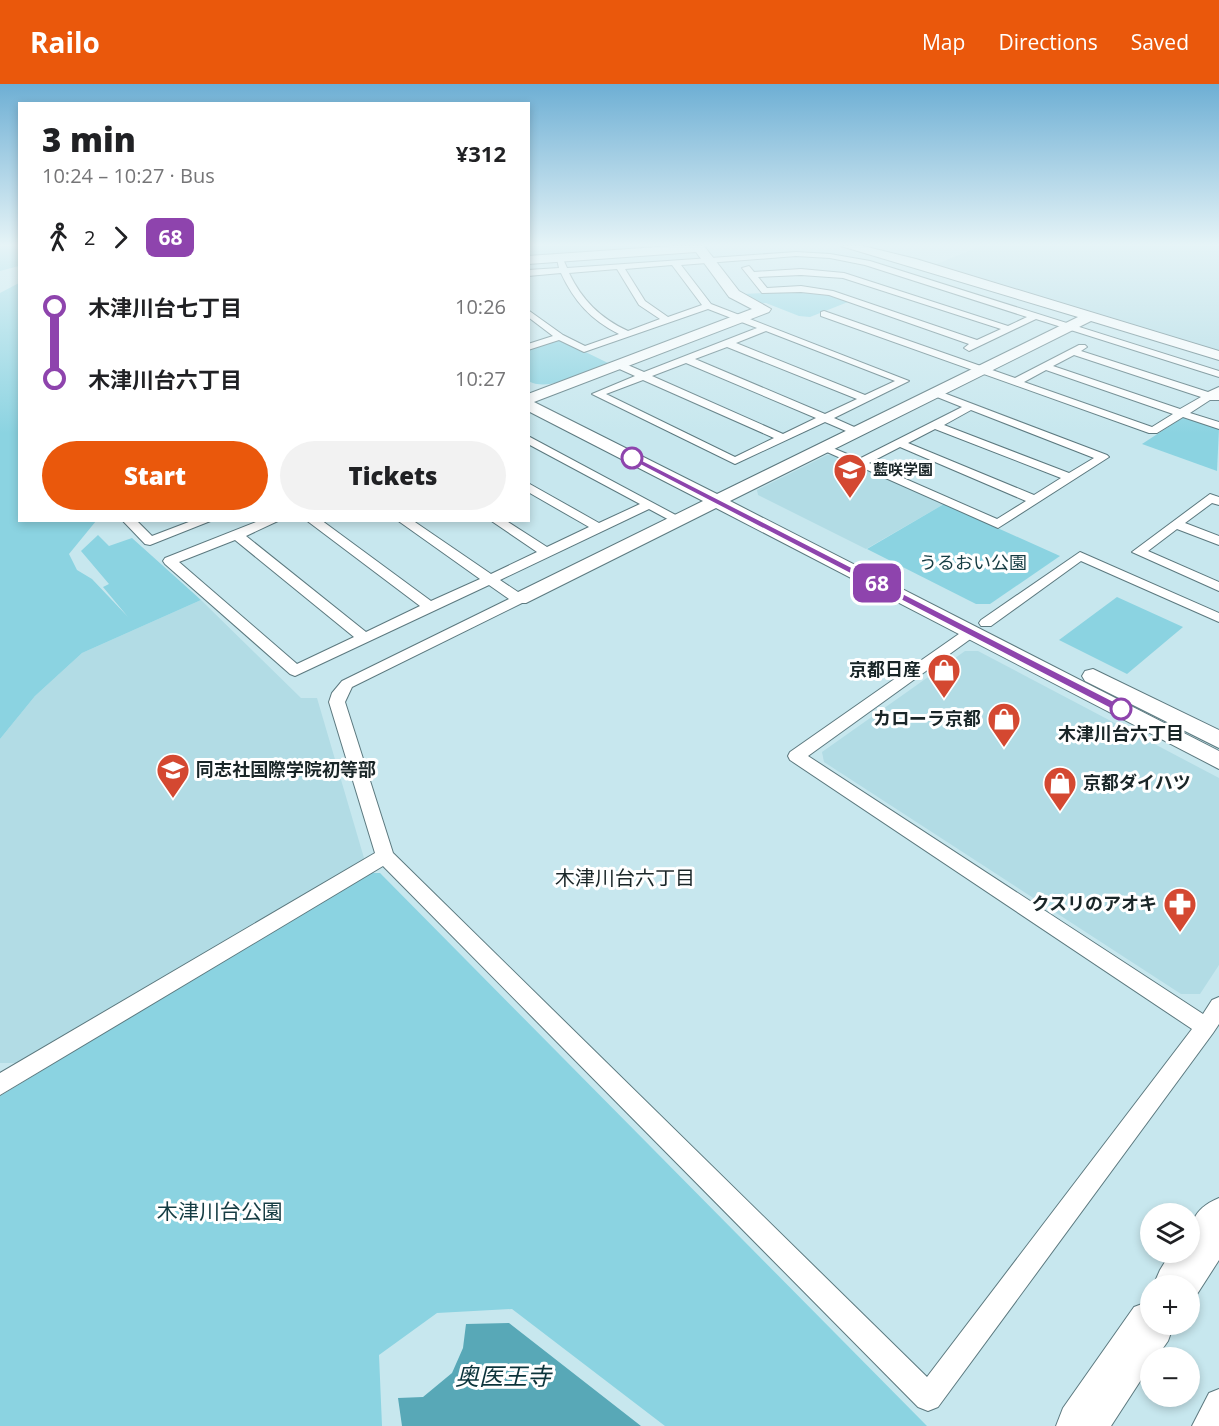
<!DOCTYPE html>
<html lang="en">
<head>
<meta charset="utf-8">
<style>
	body { margin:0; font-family:"Open Sans","Noto Sans JP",sans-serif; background:#f2f2f2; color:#202124; height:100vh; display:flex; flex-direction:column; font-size:22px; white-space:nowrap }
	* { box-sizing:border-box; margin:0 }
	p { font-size:20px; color:#757577 }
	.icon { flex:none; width:33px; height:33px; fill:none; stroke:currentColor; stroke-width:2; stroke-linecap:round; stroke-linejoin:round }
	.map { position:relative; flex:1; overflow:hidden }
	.details { position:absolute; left:18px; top:18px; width:512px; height:420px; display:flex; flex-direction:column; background:#fff; border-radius:0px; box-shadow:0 3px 9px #0003 }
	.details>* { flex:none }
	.badge { padding:0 12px; border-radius:9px; font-size:21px; line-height:39px }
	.tools { position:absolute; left:1140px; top:1119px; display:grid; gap:12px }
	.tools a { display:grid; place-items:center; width:60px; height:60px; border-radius:50%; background:#fff; box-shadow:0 3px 9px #0003; font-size:30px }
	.map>.badge { position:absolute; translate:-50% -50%; box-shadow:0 0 0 3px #fff }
	.legs { display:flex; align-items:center; gap:9px; height:66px; padding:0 24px; font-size:20px }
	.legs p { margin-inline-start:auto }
	.summary { display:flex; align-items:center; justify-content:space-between; height:102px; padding:0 24px }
	h1 { font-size:33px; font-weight:800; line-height:45px }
	.button { display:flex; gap:12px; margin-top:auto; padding:12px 24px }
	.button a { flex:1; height:69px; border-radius:36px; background:#ea580c; color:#fff; font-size:24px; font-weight:800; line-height:69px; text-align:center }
	.button a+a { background:#f2f2f2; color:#202124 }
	ul { padding:0 24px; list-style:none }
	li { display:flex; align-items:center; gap:21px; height:72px; font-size:22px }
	li i { display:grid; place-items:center; width:9px; height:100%; margin:0 8px; background:currentColor }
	li i::after { content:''; width:15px; height:15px; margin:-8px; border:4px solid; border-radius:50%; background:#fff }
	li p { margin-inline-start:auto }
	li:first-child i { background:linear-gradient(#0000 50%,currentColor 0) }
	li:last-child i { background:linear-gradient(currentColor 50%,#0000 0) }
	header { display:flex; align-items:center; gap:36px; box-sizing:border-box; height:84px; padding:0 30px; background:#ea580c; color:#fff }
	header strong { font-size:28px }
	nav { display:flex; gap:33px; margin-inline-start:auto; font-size:21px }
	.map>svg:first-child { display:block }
</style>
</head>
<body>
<header>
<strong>Railo</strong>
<nav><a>Map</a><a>Directions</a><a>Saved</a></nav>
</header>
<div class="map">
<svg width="1219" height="1342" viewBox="0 0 1219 1342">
	<rect width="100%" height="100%" fill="#c7e7ee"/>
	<g fill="#b2dce5">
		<path d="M 528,162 L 672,162 L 528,172 Z"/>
		<path d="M 981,162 L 1219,162 L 1219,267 L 934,181 Z"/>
		<path d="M 827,371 L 834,371 L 944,420 L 866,465 L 758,411 L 757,406 Z"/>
		<path d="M 201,516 L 301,614 L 317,614 L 364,774 L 363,777 L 25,979 L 0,979 L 0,655 L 35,612 L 82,569 Z"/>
		<path d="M 965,567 L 978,567 L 1219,694 L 1219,881 L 1200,910 L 1181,910 L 824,678 L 822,668 Z"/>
	</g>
	<g fill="#8bd3e1">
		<path d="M 0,162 L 19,162 L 19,182 L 0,187 Z"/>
		<path d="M 19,199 L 20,436 L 96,437 L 69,470 L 77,486 L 92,495 L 128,533 L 103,503 L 109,500 L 81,467 L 98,451 L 109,462 L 132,454 L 201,516 L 82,569 L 35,612 L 0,655 L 0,209 Z"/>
		<path d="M 799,207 L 821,209 L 848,218 L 810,233 L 799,232 L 766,219 L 758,219 L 743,210 Z"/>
		<path d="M 557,257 L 563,257 L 608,279 C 586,287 550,309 528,297 L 528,266 Z"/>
		<path d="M 1182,334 L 1190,334 L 1219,345 L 1217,387 L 1142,360 Z"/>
		<path d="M 944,420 L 1060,472 L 990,520 L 976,520 L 867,465 Z"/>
		<path d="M 1117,513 L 1183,543 L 1127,590 L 1059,556 Z"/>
		<path d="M 367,789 L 380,789 L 927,1342 L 665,1342 L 512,1225 L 437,1229 L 379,1271 L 382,1342 L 0,1342 L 0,1012 Z"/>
	</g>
	<path fill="#58a8b7" d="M 509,1239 L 641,1342 L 402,1342 L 398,1314 L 423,1313 L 452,1289 L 463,1264 L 466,1240 Z"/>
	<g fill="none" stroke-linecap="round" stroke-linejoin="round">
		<defs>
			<g id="street">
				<path d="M 796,168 L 830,170 L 870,177 L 1219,287 L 1219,293 L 1036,235 L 969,267 L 964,264 L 969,260 L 829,211 L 801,208 L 762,209 L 742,184 L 749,182 L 754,188 L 801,185 L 844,189 L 1008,242 L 1027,233 L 865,181 L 830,174 L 796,172 L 681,181 L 711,220 L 909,297 L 834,334 L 861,346 L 861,350 L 853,350 L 825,338 L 735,380 L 592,310 L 635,292 L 615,283 L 615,279 L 623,279 L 644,288 L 757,244 L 708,225 L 584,268 L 559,256 L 528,266 L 528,260 L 553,252 L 528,233 L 528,226 L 563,251 L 585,262 L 619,250 C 591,236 574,217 561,189 L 528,192 L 528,186 L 559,184 L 557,175 L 563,175 L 567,184 ZM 672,181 L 702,221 L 668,233 L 645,217 L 625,185 ZM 617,185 L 639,221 L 660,235 L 628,247 C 600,234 582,216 569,189 ZM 801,191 L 843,194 L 1001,245 L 977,256 L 833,207 L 801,202 L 767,204 L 758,193 ZM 766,247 L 895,297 L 865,311 L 736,259 ZM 727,263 L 857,315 L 825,330 L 695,275 ZM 686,279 L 816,334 L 783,350 L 652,292 ZM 643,296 L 774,354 L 735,373 L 606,310 Z"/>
				<path d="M 824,227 L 1015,294 L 1079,261 L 1085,261 L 1087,263 L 1081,267 L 1208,308 L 1219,303 L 1219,316 L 1210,316 L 1190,329 L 1219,338 L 1219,345 L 1183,333 L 1157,349 L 1149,349 L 821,232 L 821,228 ZM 1074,271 L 1201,313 L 1180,325 L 1053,282 ZM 1046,286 L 1173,330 L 1152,343 L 1024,298 Z"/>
				<path d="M 936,306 L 1107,371 L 1109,373 L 998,444 L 818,364 L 820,362 L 828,362 L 859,375 L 962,323 L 932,311 L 931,309 ZM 971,326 L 1094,374 L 1069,389 L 944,341 ZM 935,345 L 1061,394 L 1034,411 L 908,359 ZM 900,363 L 1026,417 L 997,435 L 869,379 Z"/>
				<path d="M 528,352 L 685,436 L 679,440 L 675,439 L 649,425 L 500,496 L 524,512 L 526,515 L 524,518 L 352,603 L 345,618 L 393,769 L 927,1293 L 1192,945 L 790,676 L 788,672 L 790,668 L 966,545 L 976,545 L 978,548 L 976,551 L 808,672 L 1203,930 L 1212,916 L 1219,913 L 1219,940 L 1213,949 L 938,1323 L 928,1327 L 918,1323 L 383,782 L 0,1011 L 0,989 L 375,769 L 329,618 L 332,609 L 342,597 L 509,515 L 489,501 L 295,592 L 290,590 L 165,480 L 163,477 L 165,474 L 261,436 L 280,436 L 246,452 L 366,548 L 420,522 L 306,436 L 321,436 L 431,517 L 480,495 L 397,436 L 412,436 L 491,490 L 537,468 L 490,436 L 505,436 L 547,463 L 589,443 L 528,408 L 528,399 L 599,439 L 640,420 L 528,360 ZM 235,456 L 354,553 L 297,580 L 179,478 Z"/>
				<path d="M 1210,410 L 1219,413 L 1219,421 L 1212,419 L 1185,439 L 1219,452 L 1219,461 L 1177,445 L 1148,467 L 1219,498 L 1219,507 L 1132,468 Z"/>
				<path d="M 122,436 L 136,436 L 152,452 L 194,436 L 213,436 L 150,461 L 145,460 Z"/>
				<path d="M 1080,468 L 1219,529 L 1219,538 L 1081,477 L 991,542 L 981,542 L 979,539 L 981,536 Z"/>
				<path d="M 1219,1305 L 1219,1342 L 1192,1342 L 1209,1309 Z"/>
			</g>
			<g id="secondary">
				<path d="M 672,162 L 704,162 L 739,207 L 771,225 L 769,228 L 534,318 L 717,410 L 1078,233 L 841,162 L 863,162 L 916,175 L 1219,267 L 1219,276 L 1091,237 L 730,417 L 1219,667 L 1219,685 L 716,424 L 526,519 L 512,519 L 509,515 L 512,511 L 703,417 L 528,327 L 528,310 L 752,225 L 729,213 L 696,168 L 528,180 L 528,172 Z"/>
				<path d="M 1093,585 L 1219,646 L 1219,664 L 1085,597 L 1082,592 L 1085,587 Z"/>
			</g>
			<g id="highway">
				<path d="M 1219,1114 L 1219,1176 L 1192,1218 L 1190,1219 L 1190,1202 L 1153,1202 L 1160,1186 L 1171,1168 L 1190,1168 C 1190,1140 1191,1126 1219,1114 Z"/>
				<path d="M 1150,1217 L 1150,1240 L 1174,1240 L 1168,1257 L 1156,1274 L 1150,1274 L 1150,1282 L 1111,1342 L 1056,1342 L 1063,1324 L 1134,1223 Z"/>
			</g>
		</defs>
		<use href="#street" stroke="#5c797f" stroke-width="2"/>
		<use href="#secondary" stroke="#5c797f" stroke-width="2"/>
		<use href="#highway" stroke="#5c797f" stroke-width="2"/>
		<use href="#street" fill="#fff" fill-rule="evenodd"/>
		<use href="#secondary" fill="#fff" fill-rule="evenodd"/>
		<use href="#highway" fill="#fff" fill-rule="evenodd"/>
	</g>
	<linearGradient id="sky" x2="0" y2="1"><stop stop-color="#6eafd4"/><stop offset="0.46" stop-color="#e6f4f7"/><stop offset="1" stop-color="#e6f4f7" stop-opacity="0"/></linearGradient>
	<rect width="1219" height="350" fill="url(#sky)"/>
	<path fill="#8e44ad" stroke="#fff" stroke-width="1.5" d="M 632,371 L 1125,623 L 1127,625 L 1121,629 L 1117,628 L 629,375 L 629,372 Z"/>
	<defs>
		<symbol id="school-pin" viewBox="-11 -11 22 30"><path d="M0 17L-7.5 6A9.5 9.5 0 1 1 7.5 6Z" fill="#d44831" stroke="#fff"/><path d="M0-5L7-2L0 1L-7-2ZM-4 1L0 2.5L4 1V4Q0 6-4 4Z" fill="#fff"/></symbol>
		<symbol id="shop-pin" viewBox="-11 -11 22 30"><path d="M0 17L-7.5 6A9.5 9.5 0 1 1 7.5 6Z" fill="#d44831" stroke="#fff"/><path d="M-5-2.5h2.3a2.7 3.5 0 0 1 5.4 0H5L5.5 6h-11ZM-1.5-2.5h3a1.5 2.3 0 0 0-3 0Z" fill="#fff"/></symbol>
		<symbol id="pharmacy-pin" viewBox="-11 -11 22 30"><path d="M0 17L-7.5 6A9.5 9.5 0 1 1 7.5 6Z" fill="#d44831" stroke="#fff"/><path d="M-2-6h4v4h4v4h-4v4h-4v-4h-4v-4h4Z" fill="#fff"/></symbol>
	</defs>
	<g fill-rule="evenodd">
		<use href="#school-pin" x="831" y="367" width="38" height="52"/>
		<use href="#shop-pin" x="925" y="567" width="38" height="52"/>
		<use href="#shop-pin" x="985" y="616" width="38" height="52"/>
		<use href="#school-pin" x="154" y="667" width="38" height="52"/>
		<use href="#shop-pin" x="1041" y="680" width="38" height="52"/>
		<use href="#pharmacy-pin" x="1161" y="801" width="38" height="52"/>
	</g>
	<g fill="#fff" stroke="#8e44ad" stroke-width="3">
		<circle cx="632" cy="374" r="10"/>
		<circle cx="1121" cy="625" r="10"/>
	</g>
	<g text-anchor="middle" stroke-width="6" stroke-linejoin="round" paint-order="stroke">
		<g font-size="15" font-weight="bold" fill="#1a2628" stroke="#fff" text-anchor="start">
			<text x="873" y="391">藍咲学園</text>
		</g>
		<g font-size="18" fill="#153c43" stroke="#fff">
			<text x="973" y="485">うるおい公園</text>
		</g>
		<g font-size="18" font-weight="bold" fill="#1a2628" stroke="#fff" text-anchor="end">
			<text x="921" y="592">京都日産</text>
			<text x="981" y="641">カローラ京都</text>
			<text x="196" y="692" text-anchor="start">同志社国際学院初等部</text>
			<text x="1083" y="705" text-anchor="start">京都ダイハツ</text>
			<text x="1157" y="826">クスリのアオキ</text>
		</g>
		<g font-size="18" font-weight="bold" fill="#1a2628" stroke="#fff">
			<text x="1121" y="656">木津川台六丁目</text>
		</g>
		<g font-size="20" fill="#1a2628" stroke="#fff">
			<text x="625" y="801">木津川台六丁目</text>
		</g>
		<g font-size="21" fill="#153c43" stroke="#fff">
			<text x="220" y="1135">木津川台公園</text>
		</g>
		<g font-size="24" font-style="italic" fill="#0c343b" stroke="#fff">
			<text x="503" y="1301">奥医王寺</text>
		</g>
	</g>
</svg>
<div class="tools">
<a><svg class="icon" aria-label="layers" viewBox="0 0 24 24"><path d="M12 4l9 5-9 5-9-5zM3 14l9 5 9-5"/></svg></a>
<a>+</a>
<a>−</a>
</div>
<b class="badge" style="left:877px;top:499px;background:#8e44ad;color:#fff">68</b>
<section class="details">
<div class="summary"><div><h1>3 min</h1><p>10:24 – 10:27 · Bus</p></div><b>¥312</b></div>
<div class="legs"><svg class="icon" aria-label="walk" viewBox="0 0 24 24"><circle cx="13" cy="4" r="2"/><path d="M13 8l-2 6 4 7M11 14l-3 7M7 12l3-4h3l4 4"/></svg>2<svg class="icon" aria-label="forward" viewBox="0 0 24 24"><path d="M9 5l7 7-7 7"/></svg><b class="badge" style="background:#8e44ad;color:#fff">68</b></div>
<ul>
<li><i style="color:#8e44ad"></i><b>木津川台七丁目</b><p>10:26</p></li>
<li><i style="color:#8e44ad"></i><b>木津川台六丁目</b><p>10:27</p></li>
</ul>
<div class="button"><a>Start</a><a>Tickets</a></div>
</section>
</div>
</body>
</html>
